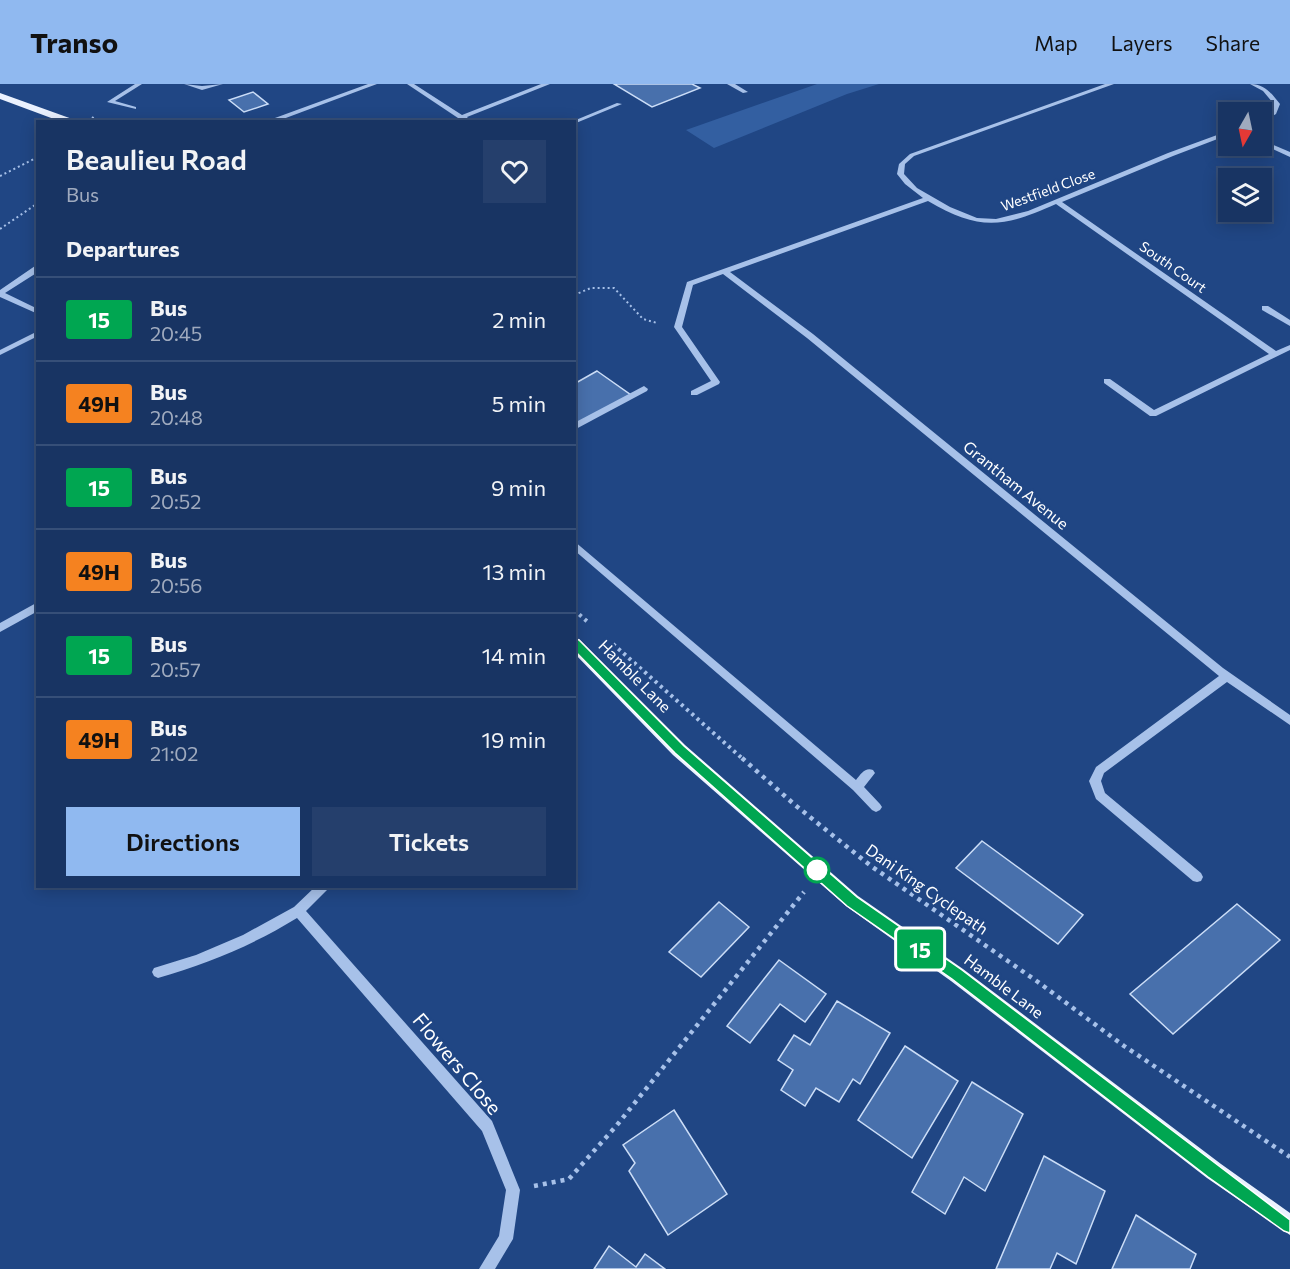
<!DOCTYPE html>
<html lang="en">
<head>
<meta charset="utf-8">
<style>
	body { margin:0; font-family:Commissioner,sans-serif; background:#253f6c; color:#f1f3f6; height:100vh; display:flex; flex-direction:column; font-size:22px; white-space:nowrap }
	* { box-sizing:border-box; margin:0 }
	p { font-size:20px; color:#9faabe }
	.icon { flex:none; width:33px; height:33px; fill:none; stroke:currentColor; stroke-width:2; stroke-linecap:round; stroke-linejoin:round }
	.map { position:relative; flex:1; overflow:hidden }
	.sheet { position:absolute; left:36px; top:36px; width:540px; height:768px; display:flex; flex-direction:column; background:#183463; border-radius:0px; box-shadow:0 3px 15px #0003,0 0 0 2px #364f78 }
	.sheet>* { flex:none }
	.badge { padding:0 12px; border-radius:4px; font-size:21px; line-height:39px }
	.needle { width:39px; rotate:189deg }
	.tools { position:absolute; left:1218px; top:18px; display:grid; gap:12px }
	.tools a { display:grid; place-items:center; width:54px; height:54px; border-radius:0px; background:#183463; box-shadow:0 3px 15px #0003,0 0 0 2px #364f78; font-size:30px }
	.map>.badge { position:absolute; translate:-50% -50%; box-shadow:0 0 0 3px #fff }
	h2 { padding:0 30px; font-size:22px; line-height:54px }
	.round { display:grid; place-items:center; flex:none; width:63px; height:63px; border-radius:0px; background:#253f6c }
	.summary { display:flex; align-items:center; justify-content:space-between; height:102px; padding:0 30px }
	h1 { font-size:28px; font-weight:600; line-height:45px }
	.action { display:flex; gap:12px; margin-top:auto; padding:12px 30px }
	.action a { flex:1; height:69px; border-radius:0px; background:#90b9f0; color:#111; font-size:24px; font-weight:600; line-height:69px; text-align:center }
	.action a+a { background:#253f6c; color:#f1f3f6 }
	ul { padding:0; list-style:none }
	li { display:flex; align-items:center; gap:18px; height:84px; padding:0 30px; border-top:2px solid #364f78 }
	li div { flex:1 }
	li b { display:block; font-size:22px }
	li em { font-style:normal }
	li .badge { min-width:66px; font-weight:700; text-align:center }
	header { display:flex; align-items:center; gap:36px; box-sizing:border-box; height:84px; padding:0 30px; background:#90b9f0; color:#111 }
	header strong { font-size:28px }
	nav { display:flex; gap:33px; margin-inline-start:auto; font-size:21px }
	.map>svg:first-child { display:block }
</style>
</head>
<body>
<header>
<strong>Transo</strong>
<nav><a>Map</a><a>Layers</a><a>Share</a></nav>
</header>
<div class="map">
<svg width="1290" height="1185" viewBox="0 0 1290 1185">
	<rect width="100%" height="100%" fill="#204684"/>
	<path fill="#335fa1" d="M 817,0 L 879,0 L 847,10 L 714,64 L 686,46 Z"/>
	<g fill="#4870ac" stroke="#cbddf7" stroke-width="1.5">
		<path d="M 614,0 L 692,0 L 700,4 L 652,23 Z"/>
		<path d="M 253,8 L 268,20 L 244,28 L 229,16 Z"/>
		<path d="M 597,287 L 631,311 L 574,343 L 574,300 Z"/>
		<path d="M 982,757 L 1083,831 L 1058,860 L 956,784 Z"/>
		<path d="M 719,818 L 749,843 L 701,893 L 669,868 Z"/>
		<path d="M 1237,820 L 1280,856 L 1173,950 L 1130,910 Z"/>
		<path d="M 779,876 L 826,910 L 805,938 L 780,920 L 750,959 L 727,942 Z"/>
		<path d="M 837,917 L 890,949 L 860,1000 L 853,995 L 839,1018 L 816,1004 L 805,1022 L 781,1006 L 793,986 L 778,976 L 794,951 L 810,961 Z"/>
		<path d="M 905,962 L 958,997 L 912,1074 L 858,1036 Z"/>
		<path d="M 972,998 L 1023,1030 L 985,1107 L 964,1093 L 945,1130 L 912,1108 Z"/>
		<path d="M 674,1026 L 727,1110 L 668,1151 L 629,1087 L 635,1079 L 623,1061 Z"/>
		<path d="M 1044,1072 L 1105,1107 L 1076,1180 L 1057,1169 L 1050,1185 L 996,1185 Z"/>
		<path d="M 1136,1131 L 1196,1170 L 1190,1185 L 1112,1185 Z"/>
		<path d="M 609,1162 L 636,1183 L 645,1170 L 665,1185 L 594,1185 Z"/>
	</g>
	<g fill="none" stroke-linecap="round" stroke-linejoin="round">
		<g stroke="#a7c1e9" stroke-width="2" stroke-dasharray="2 3" stroke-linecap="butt">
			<path d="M 92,33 L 100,38"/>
			<path d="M 0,92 L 38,73"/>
			<path d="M 0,145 L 38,119"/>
			<path d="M 574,211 L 591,204 L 614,204 L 643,235 L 657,239"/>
		</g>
		<g stroke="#a7c1e9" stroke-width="4" stroke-dasharray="3 4" stroke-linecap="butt">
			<path d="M 574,526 L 589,539"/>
			<path d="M 613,560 L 744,676"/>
		</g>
		<g stroke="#a7c1e9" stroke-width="4.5" stroke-dasharray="4 5" stroke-linecap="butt">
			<path d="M 742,674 L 795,721 L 871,782 L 1038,898 L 1124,962 L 1290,1073"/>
			<path d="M 534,1102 L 569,1095 L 617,1041 L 804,808"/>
		</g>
		<g fill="#a7c1e9" fill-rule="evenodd">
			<path d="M 135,0 L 142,0 L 115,17 L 136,23 L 136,25 L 107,18 Z"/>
			<path d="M 184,0 L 202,2 L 223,0 L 202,6 Z"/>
			<path d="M 368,0 L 377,0 L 275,38 L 264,38 Z"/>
			<path d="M 407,0 L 414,0 L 462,31 L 541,0 L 550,0 L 467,33 L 471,38 L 464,38 Z"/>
			<path d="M 727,0 L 735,0 L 748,8 L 743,9 Z"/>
			<path d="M 1105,0 L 1114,0 L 914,72 L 905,80 L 904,90 L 917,104 L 950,123 L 977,134 L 996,135 L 1028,127 L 1168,69 L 1228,47 L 1228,51 L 1173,72 L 1062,118 L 1276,267 L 1290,261 L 1290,266 L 1156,332 L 1150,332 L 1104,299 L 1104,295 L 1110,295 L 1154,326 L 1269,270 L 1056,120 C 1003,144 979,147 928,117 L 730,188 L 813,250 L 1223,584 L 1290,631 L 1290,641 L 1227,598 L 1104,689 L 1101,697 L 1105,709 L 1201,789 L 1203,793 L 1201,797 L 1197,798 L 1193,797 L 1096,715 L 1089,697 L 1096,683 L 1219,592 L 807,254 L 723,190 L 693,201 L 682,243 L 720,298 L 719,300 L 697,311 L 691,311 L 691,307 L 711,297 L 674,243 L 687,198 L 923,114 L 905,100 L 897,90 L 899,80 L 910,70 Z"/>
			<path d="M 1250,0 C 1265,0 1271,9 1280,20 L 1276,30 L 1262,38 L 1262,34 L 1271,28 L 1274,20 L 1263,7 Z"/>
			<path d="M 617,19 L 622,20 L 576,39 L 571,38 Z"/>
			<path d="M 1262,56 L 1290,68 L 1290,73 L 1262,60 Z"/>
			<path d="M 35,182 L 38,182 L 38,188 L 5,209 L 38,225 L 38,230 L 0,213 L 0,206 Z"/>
			<path d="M 1262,222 L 1268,222 L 1290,236 L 1290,242 L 1262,226 Z"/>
			<path d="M 38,247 L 38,252 L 0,271 L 0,266 Z"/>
			<path d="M 644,302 L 648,305 L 647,307 L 574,346 L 574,339 Z"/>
			<path d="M 574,457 L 856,696 C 861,690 865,683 873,686 L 875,689 L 864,703 L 880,720 L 882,723 L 880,726 L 876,728 L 872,726 L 853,706 L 574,466 Z"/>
			<path d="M 38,518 L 38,527 L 0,548 L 0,539 Z"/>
			<path d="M 316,802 L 331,802 L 306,827 L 492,1037 L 520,1106 L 513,1155 L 495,1185 L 479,1185 L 499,1152 L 506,1106 L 482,1047 L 297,834 C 253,861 207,880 158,894 L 154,892 L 152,888 L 154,884 L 196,871 L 243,851 L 294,823 Z"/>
		</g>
		<g fill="#eaf1fe" fill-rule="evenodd">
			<path d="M 0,9 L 75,36 L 76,38 L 62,38 L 0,15 Z"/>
			<path d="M 574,554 L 579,555 L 685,661 L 858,812 L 963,885 L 1221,1080 L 1290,1129 L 1290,1151 L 1207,1094 L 951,897 L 846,822 L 673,671 L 574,569 Z"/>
		</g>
	</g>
	<path fill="#00a651" stroke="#fff" stroke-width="1.5" d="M 574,555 L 579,556 L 684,662 L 857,813 L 962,886 L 1219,1082 L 1290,1136 L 1290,1149 L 1284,1147 L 1208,1093 L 952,895 L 847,822 L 675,669 L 570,562 L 569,559 Z"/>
	<circle fill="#fff" stroke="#00a651" stroke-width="3" cx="817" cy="786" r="12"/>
	<g text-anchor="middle" stroke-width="5" stroke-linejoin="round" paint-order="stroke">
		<g font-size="14" fill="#fff" stroke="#204684">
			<text transform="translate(1048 106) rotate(-20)" y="5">Westfield Close</text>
			<text transform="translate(1173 183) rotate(35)" y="5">South Court</text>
		</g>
		<g font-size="16" fill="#fff" stroke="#204684">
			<text transform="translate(1016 401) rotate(39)" y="6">Grantham Avenue</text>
			<text transform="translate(635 592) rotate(45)" y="6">Hamble Lane</text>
			<text transform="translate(927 805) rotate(35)" y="6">Dani King Cyclepath</text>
			<text transform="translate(1004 902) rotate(37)" y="6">Hamble Lane</text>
		</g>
		<g font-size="20" fill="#fff" stroke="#204684">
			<text transform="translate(457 980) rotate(50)" y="7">Flowers Close</text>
		</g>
	</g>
</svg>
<div class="tools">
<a><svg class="needle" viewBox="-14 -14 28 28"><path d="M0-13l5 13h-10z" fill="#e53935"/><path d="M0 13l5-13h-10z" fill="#9faabe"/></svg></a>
<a><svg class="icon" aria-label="layers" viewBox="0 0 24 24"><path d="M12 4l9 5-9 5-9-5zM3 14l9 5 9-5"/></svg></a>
</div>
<b class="badge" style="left:920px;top:865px;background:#00a651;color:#fff">15</b>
<section class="sheet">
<div class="summary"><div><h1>Beaulieu Road</h1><p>Bus</p></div><a class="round"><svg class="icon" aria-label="heart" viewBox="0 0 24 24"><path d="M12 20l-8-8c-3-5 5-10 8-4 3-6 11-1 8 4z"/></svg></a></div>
<h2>Departures</h2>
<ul>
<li><span class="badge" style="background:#00a651;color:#fff">15</span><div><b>Bus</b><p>20:45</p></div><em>2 min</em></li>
<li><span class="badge" style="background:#f58220;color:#111">49H</span><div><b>Bus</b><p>20:48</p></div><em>5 min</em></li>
<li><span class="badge" style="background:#00a651;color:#fff">15</span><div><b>Bus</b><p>20:52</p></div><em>9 min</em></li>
<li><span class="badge" style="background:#f58220;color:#111">49H</span><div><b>Bus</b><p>20:56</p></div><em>13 min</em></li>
<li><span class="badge" style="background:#00a651;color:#fff">15</span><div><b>Bus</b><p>20:57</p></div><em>14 min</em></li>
<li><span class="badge" style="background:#f58220;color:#111">49H</span><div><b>Bus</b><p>21:02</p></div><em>19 min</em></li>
</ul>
<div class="action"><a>Directions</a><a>Tickets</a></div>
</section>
</div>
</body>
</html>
